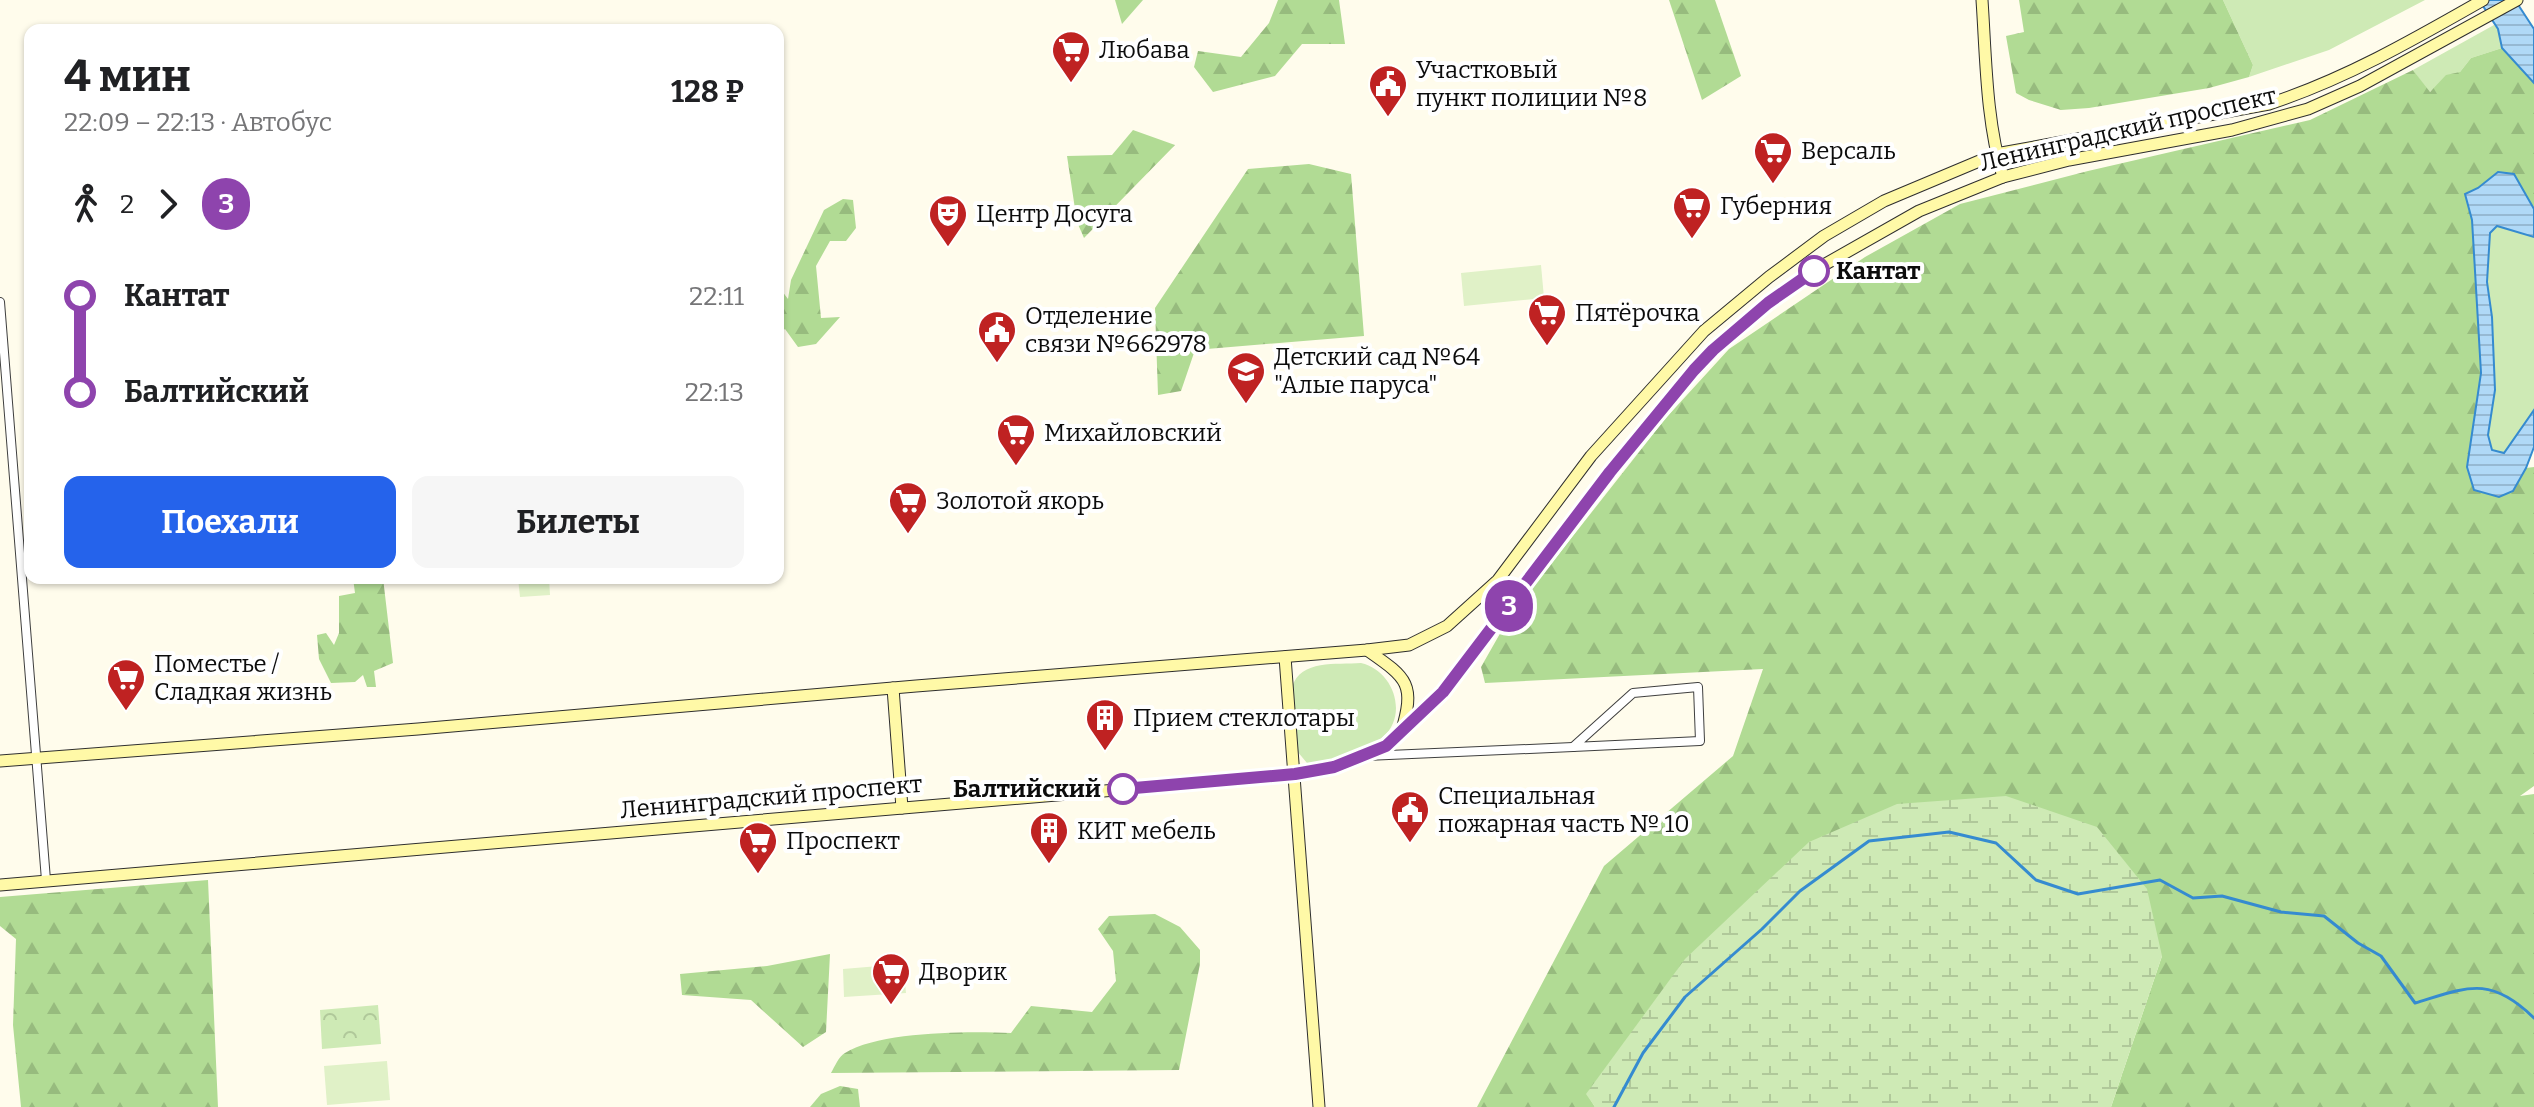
<!DOCTYPE html>
<html lang="ru">
<head>
<meta charset="utf-8">
<style>
	body { margin:0; font-family:Bitter,serif; background:#f6f6f6; color:#202124; height:100vh; display:flex; flex-direction:column; font-size:30px; white-space:nowrap }
	* { box-sizing:border-box; margin:0 }
	p { font-size:26px; color:#757577 }
	.icon { flex:none; width:44px; height:44px; fill:none; stroke:currentColor; stroke-width:2; stroke-linecap:round; stroke-linejoin:round }
	.map { position:relative; flex:1; overflow:hidden }
	.panel { position:absolute; left:24px; top:24px; width:760px; height:560px; display:flex; flex-direction:column; background:#fff; border-radius:16px; box-shadow:0 2px 6px #0004 }
	.panel>* { flex:none }
	.badge { padding:0 16px; border-radius:26px; font-size:28px; line-height:52px }
	.map>.badge { position:absolute; translate:-50% -50%; box-shadow:0 0 0 4px #fff }
	.legs { display:flex; align-items:center; gap:12px; height:88px; padding:0 40px; font-size:26px }
	.legs p { margin-inline-start:auto }
	.overview { display:flex; align-items:center; justify-content:space-between; height:136px; padding:0 40px }
	h1 { font-size:44px; font-weight:700; line-height:60px }
	.action { display:flex; gap:16px; margin-top:auto; padding:16px 40px }
	.action a { flex:1; height:92px; border-radius:16px; background:#2563eb; color:#fff; font-size:32px; font-weight:700; line-height:92px; text-align:center }
	.action a+a { background:#f6f6f6; color:#202124 }
	ul { padding:0 40px; list-style:none }
	li { display:flex; align-items:center; gap:28px; height:96px; font-size:30px }
	li i { display:grid; place-items:center; width:12px; height:100%; margin:0 10px; background:currentColor }
	li i::after { content:''; width:20px; height:20px; margin:-10px; border:6px solid; border-radius:50%; background:#fff }
	li p { margin-inline-start:auto }
	li:first-child i { background:linear-gradient(#0000 50%,currentColor 0) }
	li:last-child i { background:linear-gradient(currentColor 50%,#0000 0) }
	.map>svg:first-child { display:block }
</style>
</head>
<body>
<div class="map">
<svg width="2534" height="1107" viewBox="0 0 2534 1107">
	<defs>
		<pattern id="forest-firs" width="22" height="20" patternUnits="userSpaceOnUse" patternTransform="scale(2)"><rect width="22" height="20" fill="#b1db94"/><path d="M5 1l3.5 6h-7zM16 11l3.5 6h-7z" fill="#97bb7e"/></pattern>
		<pattern id="wetland-marsh" width="20" height="14" patternUnits="userSpaceOnUse" patternTransform="scale(2)"><rect width="20" height="14" fill="#ceeab5"/><path d="M1 5h8M5 5V1M11 12h8M15 12V8" fill="none" stroke="#b0c89a"/></pattern>
		<pattern id="park-crowns" width="20" height="18" patternUnits="userSpaceOnUse" patternTransform="scale(2)"><rect width="20" height="18" fill="#ceeab5"/><path d="M2 6a3 3 0 1 1 6 0M12 15a3 3 0 1 1 6 0" fill="none" stroke="#b0c89a"/></pattern>
		<pattern id="water-rules" width="6" height="5" patternUnits="userSpaceOnUse" patternTransform="scale(2)"><rect width="6" height="5" fill="#b0d9f7"/><path d="M0 2.5h6" fill="none" stroke="#96b9d3"/></pattern>
	</defs>
	<rect width="100%" height="100%" fill="#fffcec"/>
	<g fill="#ceeab5">
		<path d="M 2223,0 L 2425,0 L 2329,50 L 2249,77 L 2253,65 Z"/>
		<path d="M 2494,25 L 2498,29 L 2502,48 L 2471,58 L 2460,72 L 2429,92 L 2413,70 Z"/>
		<path d="M 2497,226 L 2534,237 L 2534,410 L 2504,454 L 2492,450 L 2488,435 L 2495,390 L 2492,317 L 2487,282 L 2490,233 Z"/>
		<path d="M 1361,663 C 1393,670 1409,714 1383,737 C 1372,748 1352,753 1337,758 C 1327,761 1318,765 1307,763 L 1297,751 L 1292,687 C 1301,659 1336,665 1361,663 Z"/>
	</g>
	<g fill="url(#forest-firs)">
		<path d="M 1115,0 L 1143,0 L 1122,24 Z"/>
		<path d="M 1278,0 L 1339,0 L 1345,44 L 1302,44 L 1275,76 L 1213,92 L 1194,67 L 1198,51 L 1241,57 L 1269,23 Z"/>
		<path d="M 1669,0 L 1715,0 L 1741,76 L 1702,100 Z"/>
		<path d="M 2019,0 L 2223,0 L 2253,65 L 2249,77 L 2209,88 L 2089,108 L 2061,110 L 2029,100 L 2016,93 L 2006,36 L 2024,32 Z"/>
		<path d="M 2502,48 L 2534,83 L 2534,209 L 2498,172 L 2478,188 L 2465,195 L 2472,220 L 2481,373 L 2467,467 L 2513,491 L 2526,468 L 2534,467 L 2534,786 L 2520,796 L 2534,794 L 2534,1107 L 2111,1107 L 2162,956 L 1619,1051 L 1587,1094 L 1595,1107 L 1477,1107 L 1604,866 L 1733,756 L 1763,669 L 1485,683 L 1481,667 L 1510,616 L 1665,419 L 1729,349 L 1865,257 L 1960,204 L 2088,171 L 2310,120 L 2413,70 L 2430,92 L 2446,75 L 2460,72 L 2471,58 Z"/>
		<path d="M 1133,130 L 1175,145 L 1084,238 L 1077,222 L 1067,156 L 1112,155 Z"/>
		<path d="M 1309,164 L 1351,174 L 1364,336 L 1195,350 L 1181,391 L 1158,395 L 1155,308 L 1248,169 Z"/>
		<path d="M 843,199 L 853,200 L 856,228 L 846,241 L 830,241 L 816,266 L 821,318 L 840,317 L 816,344 L 798,347 L 785,329 L 778,334 L 778,289 L 779,287 L 788,299 L 791,280 L 824,210 Z"/>
		<path d="M 353,578 L 383,578 L 393,663 L 374,671 L 376,687 L 367,687 L 363,675 L 355,682 L 331,683 L 319,659 L 317,635 L 326,633 L 334,645 L 339,633 L 339,596 L 355,593 Z"/>
		<path d="M 208,880 L 218,1107 L 21,1107 L 13,1025 L 16,939 L 0,926 L 0,897 Z"/>
		<path d="M 1155,914 L 1180,927 L 1200,950 L 1200,964 L 1179,1070 L 831,1073 C 835,1066 839,1056 845,1053 C 880,1031 970,1031 1011,1033 L 1031,1006 L 1092,1012 L 1116,981 L 1113,951 L 1098,929 L 1109,916 Z"/>
		<path d="M 830,954 L 826,1032 L 803,1047 L 751,1000 L 682,995 L 680,974 L 767,966 Z"/>
		<path d="M 840,1086 L 858,1089 L 860,1107 L 810,1107 L 821,1094 Z"/>
	</g>
	<path fill="url(#wetland-marsh)" d="M 2006,796 L 2097,827 L 2147,889 L 2162,956 L 2111,1107 L 1595,1107 L 1586,1094 L 1685,959 L 1809,842 L 1897,804 Z"/>
	<path fill="url(#park-crowns)" d="M 378,1005 L 381,1044 L 322,1049 L 320,1010 Z"/>
	<g fill="#e0f1c7">
		<path d="M 1541,265 L 1544,298 L 1464,306 L 1461,273 Z"/>
		<path d="M 518,578 L 549,578 L 550,595 L 520,597 Z"/>
		<path d="M 903,964 L 906,993 L 844,997 L 843,969 Z"/>
		<path d="M 387,1061 L 390,1100 L 327,1105 L 324,1066 Z"/>
	</g>
	<g fill="url(#water-rules)" stroke="#358bd0" stroke-width="2">
		<path d="M 2479,0 L 2515,0 L 2534,29 L 2534,83 L 2502,48 L 2498,29 Z"/>
		<path d="M 2498,172 L 2514,174 L 2534,209 L 2534,237 L 2497,226 L 2490,233 L 2487,282 L 2492,317 L 2495,390 L 2488,435 L 2492,450 L 2504,453 L 2534,410 L 2534,447 L 2526,468 L 2513,491 L 2499,497 L 2474,490 L 2467,467 L 2481,373 L 2472,220 L 2465,194 L 2478,188 Z"/>
	</g>
	<g fill="none" stroke-linecap="round" stroke-linejoin="round">
		<path stroke="#358bd0" stroke-width="3" d="M 1614,1107 L 1643,1053 L 1685,997 L 1762,929 L 1800,891 L 1869,841 L 1949,832 L 1996,843 L 2036,880 L 2078,894 L 2160,880 L 2193,898 L 2222,896 L 2281,912 L 2324,916 L 2358,943 L 2381,956 L 2415,1003 C 2468,987 2490,975 2534,1018"/>
		<defs>
			<g id="street">
				<path d="M 0,302 L 46,880"/>
				<path d="M 1698,687 L 1700,741 L 1573,747 L 1633,693 Z"/>
				<path d="M 1366,756 L 1573,747"/>
			</g>
			<g id="secondary">
				<path d="M 1982,0 C 1986,59 1986,120 2003,177"/>
				<path d="M 1367,650 C 1407,678 1416,683 1401,733"/>
				<path d="M 1285,657 L 1319,1107"/>
				<path d="M 893,688 L 902,808"/>
				<path d="M 0,761 L 418,729 L 916,686 L 1367,650 L 1409,645 L 1447,626 L 1498,580 L 1591,456 L 1704,331 L 1769,277 L 1824,236 L 1884,201 L 1996,154 L 2269,104 C 2345,79 2413,40 2483,0"/>
				<path d="M 0,885 L 1268,777 L 1334,767 L 1386,746 L 1401,734 L 1443,692 L 1610,472 L 1694,370 L 1713,350 L 1768,303 L 1822,266 L 1919,211 L 2003,177 L 2069,160 L 2232,130 L 2308,109 L 2360,86 L 2517,0"/>
			</g>
		</defs>
		<use href="#street" stroke="#3f3f3f" stroke-width="10"/>
		<use href="#secondary" stroke="#2e2e2e" stroke-width="13"/>
		<use href="#street" stroke="#fff" stroke-width="8"/>
		<use href="#secondary" stroke="#fff9a7" stroke-width="11"/>
	</g>
	<g fill="none" stroke-linecap="round" stroke-linejoin="round">
		<defs>
			<path id="line-1" d="M 1123,789 L 1295,774 L 1334,767 L 1386,746 L 1443,692 L 1610,472 L 1694,370 L 1713,350 L 1768,303 L 1814,271"/>
		</defs>
		<use href="#line-1" stroke="#fff" stroke-width="18"/>
		<use href="#line-1" stroke="#8e44ad" stroke-width="12"/>
	</g>
	<defs>
		<symbol id="supermarket-pin" viewBox="-11 -11 22 30"><path d="M0 17L-7.5 6A9.5 9.5 0 1 1 7.5 6Z" fill="#bf2222" stroke="#fff"/><path d="M-6-5.5h2.5l.6 2H6L4.5 2H-2.5L-4.4-4H-6ZM-1.5 3.2a1.3 1.3 0 1 0 .1 0ZM3 3.2a1.3 1.3 0 1 0 .1 0Z" fill="#fff"/></symbol>
		<symbol id="civic-pin" viewBox="-11 -11 22 30"><path d="M0 17L-7.5 6A9.5 9.5 0 1 1 7.5 6Z" fill="#bf2222" stroke="#fff"/><path d="M-.6-6.5H3V-4.5H.6V-3L4-1V1h2V6H-6V1h2V-1L-.6-3ZM-1.2 2.5V6h2.4V2.5Z" fill="#fff"/></symbol>
		<symbol id="theatre-pin" viewBox="-11 -11 22 30"><path d="M0 17L-7.5 6A9.5 9.5 0 1 1 7.5 6Z" fill="#bf2222" stroke="#fff"/><path d="M-5-5.5Q0-4 5-5.5V0Q5 5 0 6Q-5 5-5 0ZM-3.3-2.5H-1v1.5H-3.3ZM1-2.5H3.3v1.5H1ZM-2.8 1Q0 5.5 2.8 1Z" fill="#fff"/></symbol>
		<symbol id="school-pin" viewBox="-11 -11 22 30"><path d="M0 17L-7.5 6A9.5 9.5 0 1 1 7.5 6Z" fill="#bf2222" stroke="#fff"/><path d="M0-5L7-2L0 1L-7-2ZM-4 1L0 2.5L4 1V4Q0 6-4 4Z" fill="#fff"/></symbol>
		<symbol id="building-pin" viewBox="-11 -11 22 30"><path d="M0 17L-7.5 6A9.5 9.5 0 1 1 7.5 6Z" fill="#bf2222" stroke="#fff"/><path d="M-4-6H4V6H1V3H-1V6H-4ZM-2.5-4.3h1.7v1.8h-1.7ZM.8-4.3h1.7v1.8H.8ZM-2.5-1h1.7V.8h-1.7ZM.8-1h1.7V.8H.8Z" fill="#fff"/></symbol>
	</defs>
	<g fill-rule="evenodd">
		<use href="#supermarket-pin" x="1049" y="28" width="44" height="60"/>
		<use href="#civic-pin" x="1366" y="62" width="44" height="60"/>
		<use href="#supermarket-pin" x="1751" y="129" width="44" height="60"/>
		<use href="#supermarket-pin" x="1670" y="184" width="44" height="60"/>
		<use href="#theatre-pin" x="926" y="192" width="44" height="60"/>
		<use href="#supermarket-pin" x="1525" y="291" width="44" height="60"/>
		<use href="#civic-pin" x="975" y="308" width="44" height="60"/>
		<use href="#school-pin" x="1224" y="349" width="44" height="60"/>
		<use href="#supermarket-pin" x="994" y="411" width="44" height="60"/>
		<use href="#supermarket-pin" x="886" y="479" width="44" height="60"/>
		<use href="#supermarket-pin" x="104" y="656" width="44" height="60"/>
		<use href="#building-pin" x="1083" y="696" width="44" height="60"/>
		<use href="#civic-pin" x="1388" y="788" width="44" height="60"/>
		<use href="#building-pin" x="1027" y="809" width="44" height="60"/>
		<use href="#supermarket-pin" x="736" y="819" width="44" height="60"/>
		<use href="#supermarket-pin" x="869" y="950" width="44" height="60"/>
	</g>
	<g fill="#fff" stroke="#8e44ad" stroke-width="4">
		<circle cx="1814" cy="271" r="14"/>
		<circle cx="1123" cy="789" r="14"/>
	</g>
	<g text-anchor="middle" stroke-width="8" stroke-linejoin="round" paint-order="stroke">
		<g font-size="24" fill="#0c0c0c" stroke="#fff" text-anchor="start">
			<text x="1099" y="58">Любава</text>
			<text x="1416" y="78">Участковый<tspan x="1416" dy="28">пункт полиции №8</tspan></text>
			<text x="1801" y="159">Версаль</text>
			<text x="1720" y="214">Губерния</text>
			<text x="976" y="222">Центр Досуга</text>
			<text x="1575" y="321">Пятёрочка</text>
			<text x="1025" y="324">Отделение<tspan x="1025" dy="28">связи №662978</tspan></text>
			<text x="1274" y="365">Детский сад №64<tspan x="1274" dy="28">"Алые паруса"</tspan></text>
			<text x="1044" y="441">Михайловский</text>
			<text x="936" y="509">Золотой якорь</text>
			<text x="154" y="672">Поместье /<tspan x="154" dy="28">Сладкая жизнь</tspan></text>
			<text x="1133" y="726">Прием стеклотары</text>
			<text x="1438" y="804">Специальная<tspan x="1438" dy="28">пожарная часть № 10</tspan></text>
			<text x="1077" y="839">КИТ мебель</text>
			<text x="786" y="849">Проспект</text>
			<text x="919" y="980">Дворик</text>
		</g>
		<g font-size="24" fill="#0c0c0c" stroke="#fff">
			<text transform="translate(2128 129) rotate(-13)" y="8">Ленинградский проспект</text>
			<text transform="translate(771 797) rotate(-5)" y="8">Ленинградский проспект</text>
		</g>
		<g font-size="24" font-weight="bold" fill="#0c0c0c" stroke="#fff" text-anchor="start">
			<text x="1836" y="279">Кантат</text>
			<text x="1101" y="797" text-anchor="end">Балтийский</text>
		</g>
	</g>
</svg>
<b class="badge" style="left:1509px;top:606px;background:#8e44ad;color:#fff">3</b>
<section class="panel">
<div class="overview"><div><h1>4 мин</h1><p>22:09 – 22:13 · Автобус</p></div><b>128 ₽</b></div>
<div class="legs"><svg class="icon" aria-label="walk" viewBox="0 0 24 24"><circle cx="13" cy="4" r="2"/><path d="M13 8l-2 6 4 7M11 14l-3 7M7 12l3-4h3l4 4"/></svg>2<svg class="icon" aria-label="forward" viewBox="0 0 24 24"><path d="M9 5l7 7-7 7"/></svg><b class="badge" style="background:#8e44ad;color:#fff">3</b></div>
<ul>
<li><i style="color:#8e44ad"></i><b>Кантат</b><p>22:11</p></li>
<li><i style="color:#8e44ad"></i><b>Балтийский</b><p>22:13</p></li>
</ul>
<div class="action"><a>Поехали</a><a>Билеты</a></div>
</section>
</div>
</body>
</html>
